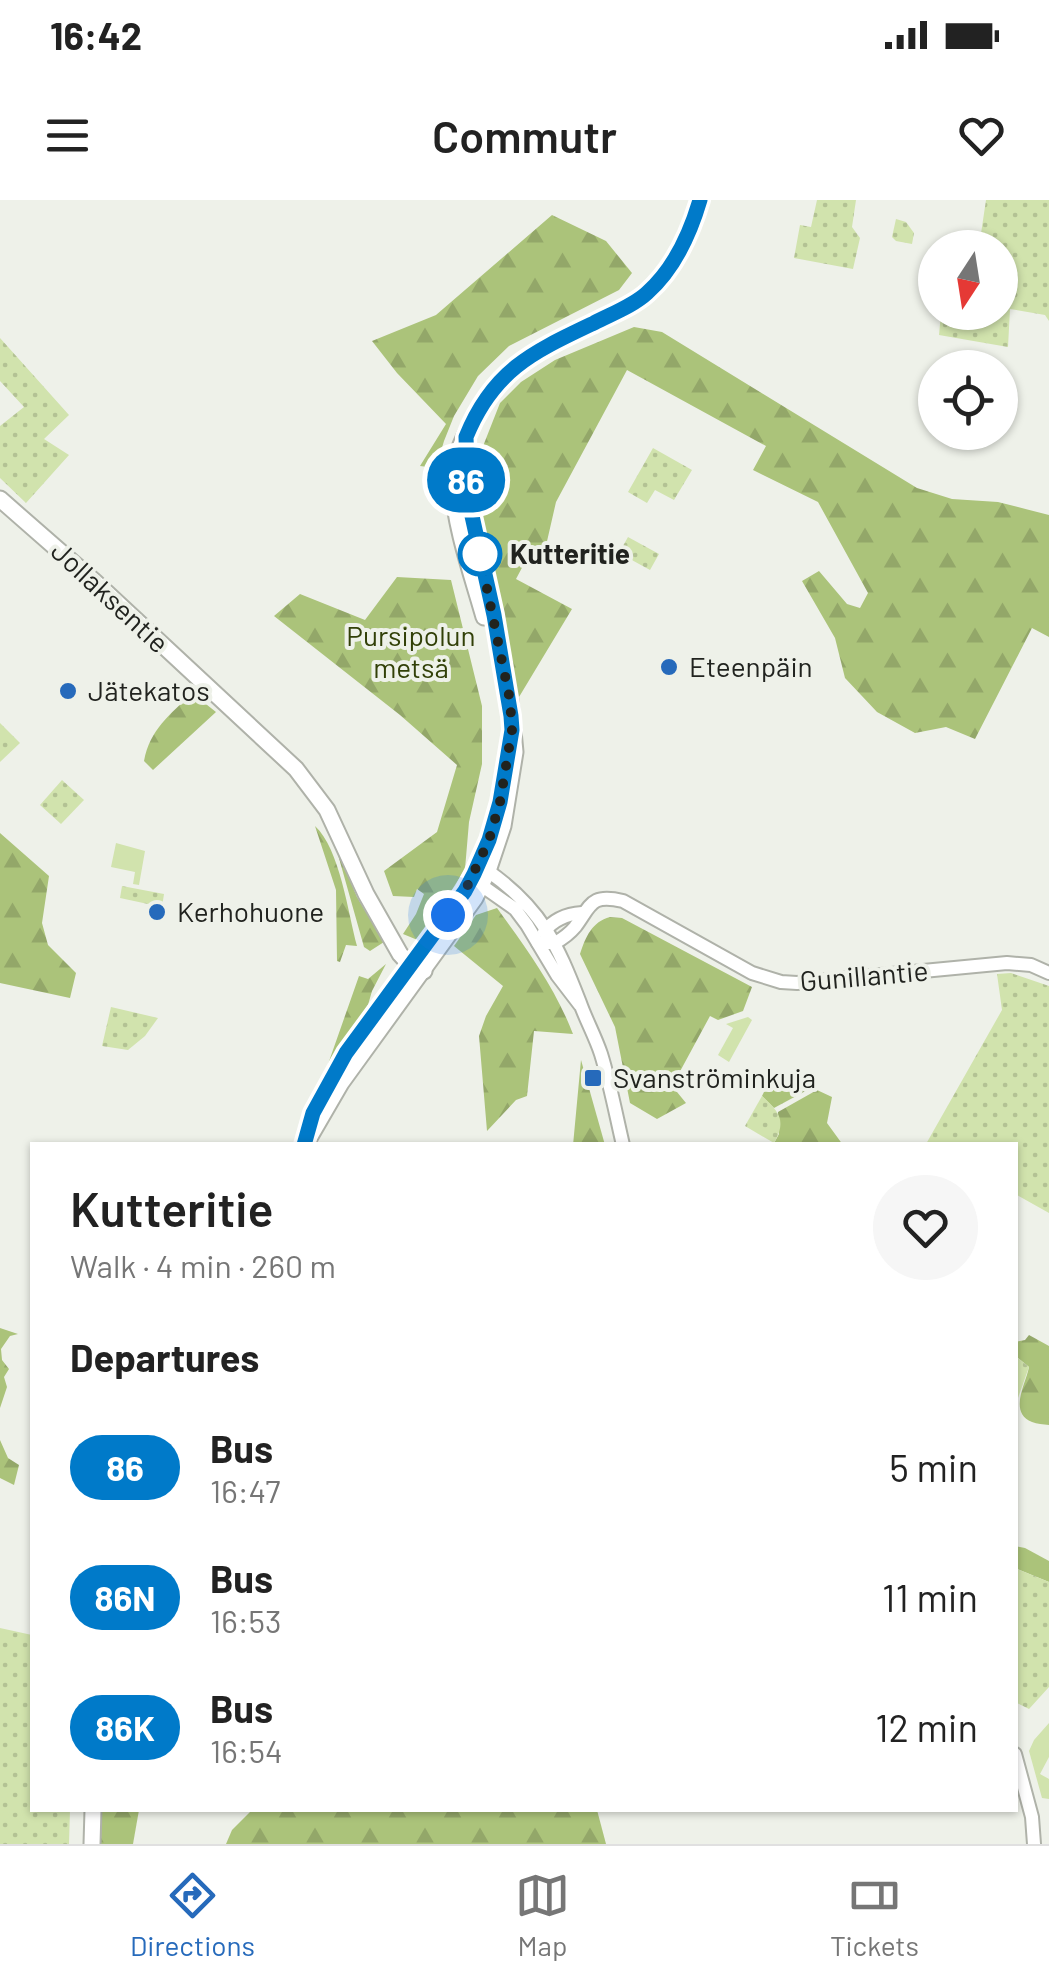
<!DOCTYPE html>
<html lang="en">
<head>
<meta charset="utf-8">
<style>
	body { margin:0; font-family:Barlow,sans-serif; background:#f6f6f6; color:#222; height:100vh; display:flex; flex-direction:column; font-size:38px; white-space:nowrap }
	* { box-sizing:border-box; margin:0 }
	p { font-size:32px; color:#767676 }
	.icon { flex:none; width:55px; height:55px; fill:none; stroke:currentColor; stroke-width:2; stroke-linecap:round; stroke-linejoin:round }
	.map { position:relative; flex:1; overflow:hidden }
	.panel { position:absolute; left:30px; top:942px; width:988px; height:670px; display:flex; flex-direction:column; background:#fff; border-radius:0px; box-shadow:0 2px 8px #0004 }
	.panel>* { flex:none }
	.badge { padding:0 20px; border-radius:32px; font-size:35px; line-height:65px }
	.needle { width:65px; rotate:192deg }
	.fabs { position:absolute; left:918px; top:30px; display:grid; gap:20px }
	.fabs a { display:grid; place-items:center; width:100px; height:100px; border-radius:50%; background:#fff; box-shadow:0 2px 8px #0004; font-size:50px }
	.you { position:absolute; width:50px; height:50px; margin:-25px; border:8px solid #fff; border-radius:50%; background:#1a73e8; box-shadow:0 0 0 15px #1a73e833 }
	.map>.badge { position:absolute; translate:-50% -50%; box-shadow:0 0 0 5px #fff }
	h2 { padding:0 40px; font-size:38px; line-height:90px }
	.round { display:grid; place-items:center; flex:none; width:105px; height:105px; border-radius:52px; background:#f6f6f6 }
	.headline { display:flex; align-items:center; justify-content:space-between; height:170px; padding:0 40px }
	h1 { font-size:48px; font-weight:600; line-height:75px }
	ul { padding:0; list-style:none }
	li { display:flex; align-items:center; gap:30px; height:130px; padding:0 40px }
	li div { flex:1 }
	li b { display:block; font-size:38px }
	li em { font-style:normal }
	li .badge { min-width:110px; font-weight:700; text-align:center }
	.status { display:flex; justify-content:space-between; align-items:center; height:70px; padding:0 50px; background:#fff; direction:ltr }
	.status svg { height:28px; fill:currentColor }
	header { display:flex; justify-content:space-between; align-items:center; height:130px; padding:0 40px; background:#fff; font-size:45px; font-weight:600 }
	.tabs { display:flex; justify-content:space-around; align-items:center; height:140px; border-top:2px solid #e0e0e0; background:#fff; font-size:28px; color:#767676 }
	.tabs a { display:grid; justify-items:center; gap:5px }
	.tabs .selected { color:#266abb }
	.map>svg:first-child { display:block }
</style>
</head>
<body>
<div class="status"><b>16:42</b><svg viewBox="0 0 49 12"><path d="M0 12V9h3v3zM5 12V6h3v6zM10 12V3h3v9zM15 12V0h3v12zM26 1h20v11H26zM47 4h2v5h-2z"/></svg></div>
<header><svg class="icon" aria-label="menu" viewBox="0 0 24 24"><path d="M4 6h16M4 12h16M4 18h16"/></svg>Commutr<svg class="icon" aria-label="heart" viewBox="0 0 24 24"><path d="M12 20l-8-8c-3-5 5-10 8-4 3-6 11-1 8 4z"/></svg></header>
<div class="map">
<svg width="1049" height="1644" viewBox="0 0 1049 1644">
	<defs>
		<pattern id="forest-firs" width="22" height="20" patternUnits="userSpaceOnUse" patternTransform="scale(2.5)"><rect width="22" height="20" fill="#abc37a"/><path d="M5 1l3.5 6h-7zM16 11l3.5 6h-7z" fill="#93a769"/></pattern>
		<pattern id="park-dots" width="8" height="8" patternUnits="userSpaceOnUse" patternTransform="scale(2.5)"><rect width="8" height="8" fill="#d1e3ad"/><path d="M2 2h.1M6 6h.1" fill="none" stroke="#b3c294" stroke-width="1.8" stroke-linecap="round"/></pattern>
	</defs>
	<rect width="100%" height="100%" fill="#eef1e9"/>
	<g fill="#d1e3ad">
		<path d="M 116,643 L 145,651 L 139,685 L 133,684 L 135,672 L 111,667 Z"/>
		<path d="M 748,817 L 752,820 L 729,862 L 718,855 L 733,828 L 726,824 Z"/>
		<path d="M 1049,1523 L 1049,1557 L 1040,1574 L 1049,1579 L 1049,1599 L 1042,1598 L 1029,1551 L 1034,1540 Z"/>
	</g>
	<g fill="url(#forest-firs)">
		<path d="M 552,15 L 606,41 L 632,73 L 619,90 L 509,146 L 478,176 L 454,216 L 444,241 L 436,268 L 420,266 L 446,224 L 397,173 L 372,141 L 436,115 Z"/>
		<path d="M 634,127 L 662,132 L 917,288 L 952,299 L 998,302 L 1049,315 L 1049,437 L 1032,428 L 975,539 L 946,527 L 915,533 L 877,512 L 845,478 L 835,438 L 802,381 L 819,371 L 847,404 L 860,408 L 868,393 L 818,302 L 753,270 L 766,246 L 627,170 L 556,302 L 545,350 L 525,362 L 516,379 L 572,409 L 516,502 L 497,411 L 500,408 L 487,334 L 481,321 L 476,297 L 476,264 L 500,203 L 521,182 L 555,160 Z"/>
		<path d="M 397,377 L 451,380 L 482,506 L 482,564 L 469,622 L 465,669 L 420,741 L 403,734 L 416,714 L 424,694 L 417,689 L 414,697 L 393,696 L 384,671 L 437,632 L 457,565 L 400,515 L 274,416 L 300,394 L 365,420 Z"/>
		<path d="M 192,493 L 216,512 L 153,570 L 144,561 C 150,529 170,515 192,493 Z"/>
		<path d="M 315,626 C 340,649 348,713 357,746 L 346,745 L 340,762 L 337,761 L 336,690 Z"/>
		<path d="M 0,633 L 49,676 L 42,723 L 48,745 L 76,773 L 70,798 L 0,783 Z"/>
		<path d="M 335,644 L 357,697 L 384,742 L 370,751 L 364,747 Z"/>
		<path d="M 497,708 C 526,748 555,787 573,834 L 534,831 L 527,896 L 516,900 L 487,931 L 479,836 L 486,816 L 503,786 L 454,746 L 476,715 Z"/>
		<path d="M 610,717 L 622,718 L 752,787 L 743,811 L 718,820 L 710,816 L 671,888 L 677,892 L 686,903 L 657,919 L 630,903 L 615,827 L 580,754 C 586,736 592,722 610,717 Z"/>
		<path d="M 386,764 L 372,791 L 368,805 L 327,867 L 359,776 L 368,779 Z"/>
		<path d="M 581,860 L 605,945 L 573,945 Z"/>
		<path d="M 784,871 L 813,887 L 774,908 L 762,896 L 769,882 Z"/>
		<path d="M 817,890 L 832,897 L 827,923 L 843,945 L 773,945 L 779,934 L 778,912 Z"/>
		<path d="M 0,1128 L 18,1134 L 10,1136 L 1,1149 L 2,1160 L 9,1169 L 4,1177 L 7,1187 L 0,1208 Z"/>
		<path d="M 1029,1135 L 1049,1146 L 1049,1225 C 1043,1224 1037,1224 1032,1222 C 1008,1212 1026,1184 1029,1167 L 1018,1158 L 1015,1159 L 1015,1142 L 1025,1140 Z"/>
		<path d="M 0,1240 L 8,1258 L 19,1265 L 14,1285 L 0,1278 Z"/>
		<path d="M 1015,1346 L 1025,1348 L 1049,1361 L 1049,1382 L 1015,1368 Z"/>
		<path d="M 100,1610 L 139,1610 L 133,1644 L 98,1644 Z"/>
		<path d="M 252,1610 L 597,1610 L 606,1644 L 226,1644 L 232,1630 Z"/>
	</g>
	<g fill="url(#park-dots)">
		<path d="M 817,0 L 856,0 L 852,27 L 860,38 L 853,69 L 794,58 L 800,25 L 811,27 Z"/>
		<path d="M 986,0 L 1049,0 L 1049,121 L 1045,115 L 1010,109 L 1008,147 L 939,135 L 941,113 L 1000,112 L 1000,48 L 979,47 Z"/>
		<path d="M 896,19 L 906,22 L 914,33 L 912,44 L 896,41 L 892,37 Z"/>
		<path d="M 0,138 L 69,215 L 44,239 L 69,255 L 26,303 L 0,278 L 0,226 L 24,207 L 0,181 Z"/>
		<path d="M 653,248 L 692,270 L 674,300 L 655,290 L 647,303 L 628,292 Z"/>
		<path d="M 628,337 L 659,354 L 650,370 L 619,353 Z"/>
		<path d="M 0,523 L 20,543 L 0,562 Z"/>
		<path d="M 62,580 L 84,600 L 61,624 L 40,605 Z"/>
		<path d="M 122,686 L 164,694 L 162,707 L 120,698 Z"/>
		<path d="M 1011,773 L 1049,786 L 1049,1013 L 1015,994 L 1015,945 L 926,944 L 1002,810 L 997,774 Z"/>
		<path d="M 111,807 L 158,818 L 145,836 L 128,850 L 102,846 Z"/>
		<path d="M 762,896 C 779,912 787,920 774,943 L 745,926 Z"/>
		<path d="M 1018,1158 L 1029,1167 L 1018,1198 L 1015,1197 L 1015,1159 Z"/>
		<path d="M 1015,1368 L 1049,1382 L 1049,1487 L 1029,1509 L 1015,1502 Z"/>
		<path d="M 0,1428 L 32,1435 L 32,1610 L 70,1610 L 69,1644 L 0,1644 Z"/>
	</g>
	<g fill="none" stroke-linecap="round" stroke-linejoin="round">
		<defs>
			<g id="minor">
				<path d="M 544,732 C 553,720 567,714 582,713"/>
				<path d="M 538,743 L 555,743 C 562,739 570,733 575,727 C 591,706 590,693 623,701 L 752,773 L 781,782 L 797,783 L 1007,763 L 1031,765 L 1049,773"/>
				<path d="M 580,805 L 557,775 L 527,725 L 515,709 L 481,685 L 474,673 L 488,671 C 542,709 557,744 580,803 C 586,820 595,836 601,854 C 610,883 616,915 623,945"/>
				<path d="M 1015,1554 L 1032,1617 L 1034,1644"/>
			</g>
			<g id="major">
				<path d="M 0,299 L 96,383 L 296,569 L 327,610 L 366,694 L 400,754 L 411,766 L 424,771"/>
				<path d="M 484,417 C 473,378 454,324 453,284 C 453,259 462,241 473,220 C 503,163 547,145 602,119 C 618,111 636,104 648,92 C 675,68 690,34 700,0"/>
				<path d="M 317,906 L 345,853 L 465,691 L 487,645"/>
				<path d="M 305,945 L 341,883 L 475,698 L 488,671 L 503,626 L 515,552 L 510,500 L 469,299 L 465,237"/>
				<path d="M 92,1644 L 93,1610"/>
			</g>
		</defs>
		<use href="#minor" stroke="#afb2a9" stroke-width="16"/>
		<use href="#major" stroke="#afb2a9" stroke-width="19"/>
		<use href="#minor" stroke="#fff" stroke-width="12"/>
		<use href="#major" stroke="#fff" stroke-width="15"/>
	</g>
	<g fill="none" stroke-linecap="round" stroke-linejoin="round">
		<defs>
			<path id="line" d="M 304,945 L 313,913 L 346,853 L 465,691 L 474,674 L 489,640 L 500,602 L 512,530 L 511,516 L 494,415 L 468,298 L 466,237 C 493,170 533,152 594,123 C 611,114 633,106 647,93 C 674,69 690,34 700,0"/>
		</defs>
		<use href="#line" stroke="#fff" stroke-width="22"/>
		<use href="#line" stroke="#007ac9" stroke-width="15"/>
		<path stroke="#21231f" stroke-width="10" stroke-dasharray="0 18" d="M 448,715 L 465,691 L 489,640 L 500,602 L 512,530 L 510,500 L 478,345 L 480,354"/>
	</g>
	<circle fill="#fff" stroke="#007ac9" stroke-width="5" cx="480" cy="354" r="20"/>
	<g fill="#266abb" stroke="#eef1e9" stroke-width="4">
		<circle cx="669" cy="467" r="10"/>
		<circle cx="68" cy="491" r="10"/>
		<circle cx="157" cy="712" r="10"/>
		<rect x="583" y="868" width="20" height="20" rx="5"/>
	</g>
	<g text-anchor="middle" stroke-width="8" stroke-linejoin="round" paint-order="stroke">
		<g font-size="28" font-weight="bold" fill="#21231f" stroke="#eef1e9" text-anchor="start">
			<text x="510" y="364">Kutteritie</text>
		</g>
		<g font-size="28" fill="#21231f" stroke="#eef1e9">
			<text transform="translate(110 397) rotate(43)" y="10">Jollaksentie</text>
			<text transform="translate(864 776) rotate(-5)" y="10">Gunillantie</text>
		</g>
		<g font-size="28" fill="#324008" stroke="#eef1e9">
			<text x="411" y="446">Pursipolun<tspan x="411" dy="32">metsä</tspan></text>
		</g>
		<g font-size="28" fill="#21231f" stroke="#eef1e9" text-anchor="start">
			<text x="689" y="477">Eteenpäin</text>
			<text x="88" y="501">Jätekatos</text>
			<text x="177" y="722">Kerhohuone</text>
			<text x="613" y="888">Svanströminkuja</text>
		</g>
	</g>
</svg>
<div class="fabs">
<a><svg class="needle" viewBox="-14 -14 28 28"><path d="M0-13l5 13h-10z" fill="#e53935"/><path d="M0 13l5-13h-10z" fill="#767676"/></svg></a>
<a><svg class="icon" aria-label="locate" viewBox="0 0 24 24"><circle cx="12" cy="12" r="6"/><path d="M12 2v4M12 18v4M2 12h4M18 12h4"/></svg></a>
</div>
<div class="you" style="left:448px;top:715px"></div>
<b class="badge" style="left:466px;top:280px;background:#007ac9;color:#fff">86</b>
<section class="panel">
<div class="headline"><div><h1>Kutteritie</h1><p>Walk · 4 min · 260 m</p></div><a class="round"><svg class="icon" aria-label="heart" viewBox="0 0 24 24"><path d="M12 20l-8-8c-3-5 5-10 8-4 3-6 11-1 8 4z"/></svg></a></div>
<h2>Departures</h2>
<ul>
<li><span class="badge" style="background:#007ac9;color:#fff">86</span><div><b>Bus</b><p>16:47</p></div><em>5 min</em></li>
<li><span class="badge" style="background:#007ac9;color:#fff">86N</span><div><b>Bus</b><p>16:53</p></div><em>11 min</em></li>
<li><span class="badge" style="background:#007ac9;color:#fff">86K</span><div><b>Bus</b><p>16:54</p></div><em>12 min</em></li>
</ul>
</section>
</div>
<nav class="tabs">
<a class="selected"><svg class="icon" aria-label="directions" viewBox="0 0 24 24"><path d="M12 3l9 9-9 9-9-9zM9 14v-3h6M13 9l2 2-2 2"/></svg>Directions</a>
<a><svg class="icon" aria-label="map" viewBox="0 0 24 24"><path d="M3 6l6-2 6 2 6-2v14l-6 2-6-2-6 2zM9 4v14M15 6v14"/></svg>Map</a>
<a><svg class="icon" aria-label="tickets" viewBox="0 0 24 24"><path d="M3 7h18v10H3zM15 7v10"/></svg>Tickets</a>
</nav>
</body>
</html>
